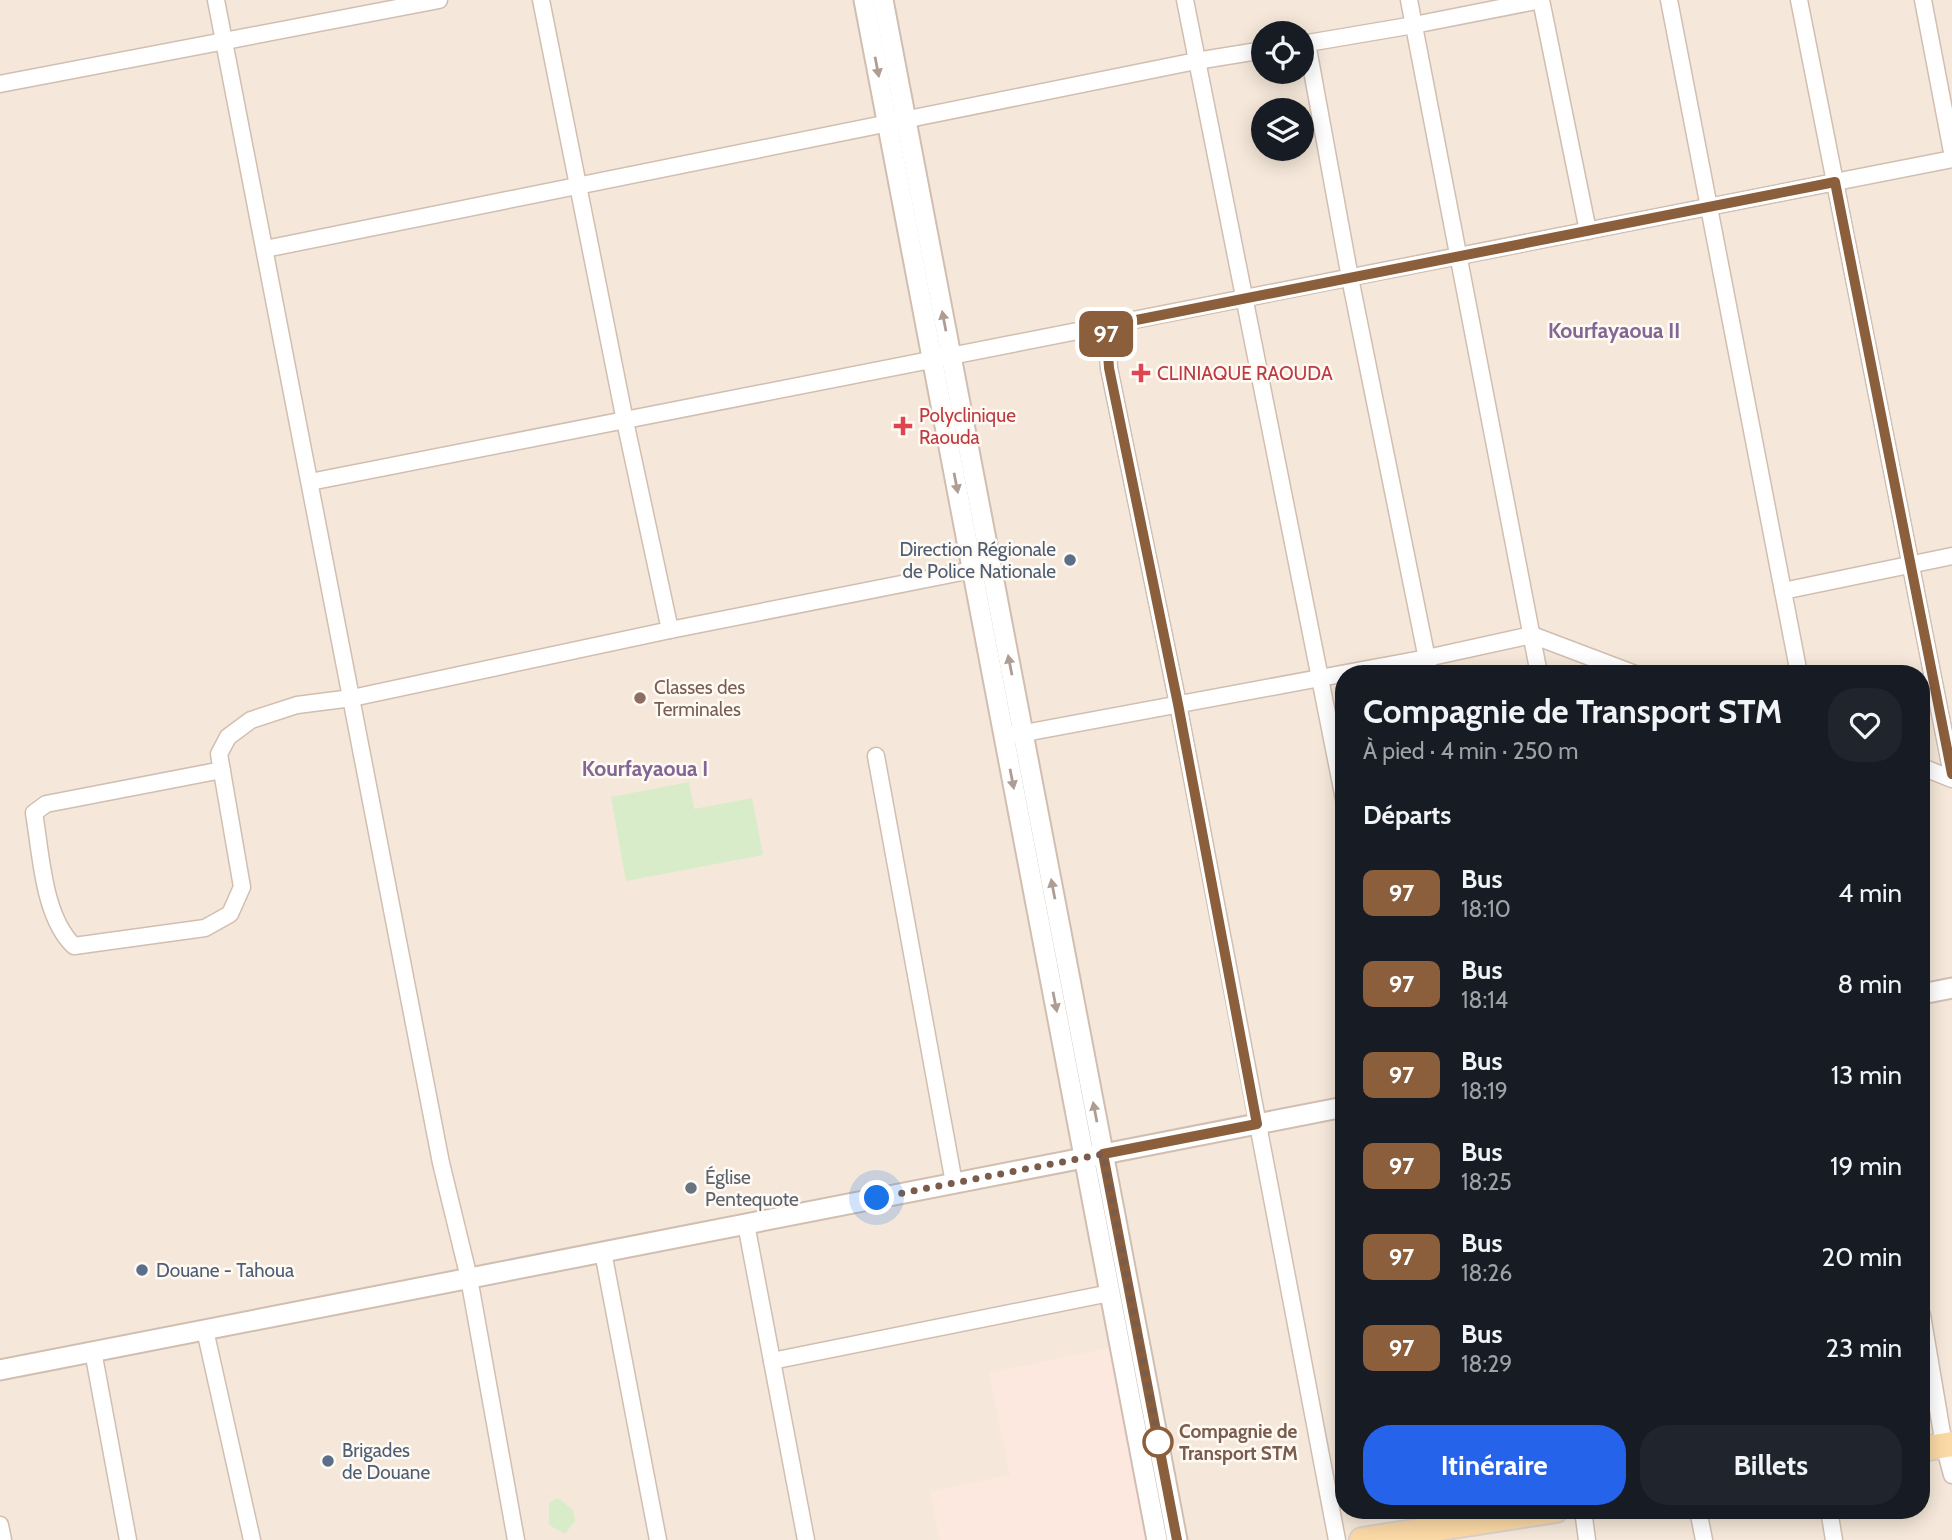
<!DOCTYPE html>
<html lang="fr">
<head>
<meta charset="utf-8">
<style>
	body { margin:0; font-family:Cabin,sans-serif; background:#20242c; color:#f1f3f6; height:100vh; display:flex; flex-direction:column; font-size:26px; white-space:nowrap }
	* { box-sizing:border-box; margin:0 }
	p { font-size:23px; color:#9ea1a6 }
	.icon { flex:none; width:38px; height:38px; fill:none; stroke:currentColor; stroke-width:2; stroke-linecap:round; stroke-linejoin:round }
	.map { position:relative; flex:1; overflow:hidden }
	.panel { position:absolute; left:1335px; top:665px; width:595px; height:854px; display:flex; flex-direction:column; background:#171b24; border-radius:28px; box-shadow:0 4px 18px #0003 }
	.panel>* { flex:none }
	.badge { padding:0 14px; border-radius:10px; font-size:24px; line-height:46px }
	.tools { position:absolute; left:1251px; top:21px; display:grid; gap:14px }
	.tools a { display:grid; place-items:center; width:63px; height:63px; border-radius:50%; background:#171b24; box-shadow:0 4px 18px #0003; font-size:35px }
	.you { position:absolute; width:35px; height:35px; margin:-18px; border:5px solid #fff; border-radius:50%; background:#1a73e8; box-shadow:0 0 0 10px #1a73e833 }
	.map>.badge { position:absolute; translate:-50% -50%; box-shadow:0 0 0 4px #fff }
	h2 { padding:0 28px; font-size:26px; line-height:63px }
	.round { display:grid; place-items:center; flex:none; width:74px; height:74px; border-radius:28px; background:#20242c }
	.head { display:flex; align-items:center; justify-content:space-between; height:119px; padding:0 28px }
	h1 { font-size:33px; font-weight:800; line-height:52px }
	.primary-button { display:flex; gap:14px; margin-top:auto; padding:14px 28px }
	.primary-button a { flex:1; height:80px; border-radius:28px; background:#2563eb; color:#fff; font-size:28px; font-weight:800; line-height:80px; text-align:center }
	.primary-button a+a { background:#20242c; color:#f1f3f6 }
	ul { padding:0; list-style:none }
	li { display:flex; align-items:center; gap:21px; height:91px; padding:0 28px }
	li div { flex:1 }
	li b { display:block; font-size:26px }
	li em { font-style:normal }
	li .badge { min-width:77px; font-weight:700; text-align:center }
	.map>svg:first-child { display:block }
</style>
</head>
<body>
<div class="map">
<svg width="1952" height="1540" viewBox="0 0 1952 1540">
	<rect width="100%" height="100%" fill="#fdf6ec"/>
	<path fill="#f5e8da" fill-rule="evenodd" d="M 0,0 L 1952,0 L 1952,1540 L 0,1540 ZM 1264,33 L 1302,33 L 1302,72 L 1264,72 ZM 1264,110 L 1302,110 L 1302,149 L 1264,149 ZM 1344,674 L 1922,674 L 1922,1510 L 1344,1510 Z"/>
	<path fill="#fde8e0" d="M 1109,1348 L 1147,1540 L 940,1540 L 930,1492 L 1010,1475 L 989,1373 Z"/>
	<g fill="#d8ecc9">
		<path d="M 689,782 L 694,809 L 752,798 L 763,855 L 626,881 L 611,797 Z"/>
		<path d="M 558,1498 L 573,1510 L 575,1521 L 565,1534 L 549,1525 L 549,1503 Z"/>
	</g>
	<g fill="none" stroke-linecap="round" stroke-linejoin="round">
		<defs>
			<g id="minor">
				<path d="M 216,0 L 441,1163 L 469,1278 L 516,1540"/>
				<path d="M 541,0 L 625,421 L 670,630"/>
				<path d="M 1185,0 L 1344,799"/>
				<path d="M 1409,0 L 1539,674"/>
				<path d="M 1541,0 L 1588,231"/>
				<path d="M 1669,0 L 1799,674"/>
				<path d="M 1799,0 L 1952,774"/>
				<path d="M 1923,0 L 1952,152"/>
				<path d="M 1307,43 L 1350,278 L 1430,674"/>
				<path d="M 1302,44 L 1414,25 L 1541,0"/>
				<path d="M 0,84 L 439,0"/>
				<path d="M 265,249 L 1196,61 L 1264,50"/>
				<path d="M 1106,326 L 1109,368 L 1178,704 L 1337,1540"/>
				<path d="M 310,482 L 1952,159"/>
				<path d="M 1783,591 L 1952,556"/>
				<path d="M 1014,735 L 1427,658 L 1532,635 L 1635,674"/>
				<path d="M 876,756 L 954,1183"/>
				<path d="M 1922,767 L 1952,779"/>
				<path d="M 222,770 L 46,804 L 34,813 C 41,853 43,917 74,946 L 205,928 L 230,914 L 242,887 L 219,754 L 228,737 L 251,720 L 297,705 L 352,698 L 670,630 L 982,568"/>
				<path d="M 746,1224 L 806,1540"/>
				<path d="M 603,1252 L 658,1540"/>
				<path d="M 1922,1315 L 1944,1445 L 1952,1475"/>
				<path d="M 205,1330 L 252,1540"/>
				<path d="M 93,1351 L 128,1540"/>
				<path d="M 772,1361 L 1110,1293"/>
				<path d="M 1583,1510 L 1587,1540"/>
				<path d="M 1698,1510 L 1704,1540"/>
				<path d="M 1829,1510 L 1834,1540"/>
				<path d="M 0,1525 L 3,1540"/>
			</g>
			<g id="tertiary">
				<path d="M 864,0 L 1157,1540"/>
				<path d="M 883,0 L 1177,1540"/>
				<path d="M 1922,994 L 1952,988"/>
				<path d="M 0,1370 L 1344,1107"/>
			</g>
			<g id="primary">
				<path d="M 1922,1449 L 1952,1444"/>
				<path d="M 1362,1540 L 1556,1510"/>
			</g>
		</defs>
		<use href="#minor" stroke="#d1beb0" stroke-width="19"/>
		<use href="#tertiary" stroke="#d1beb0" stroke-width="23"/>
		<use href="#primary" stroke="#dad1cd" stroke-width="28"/>
		<use href="#minor" stroke="#fff" stroke-width="16"/>
		<use href="#tertiary" stroke="#fff" stroke-width="19"/>
		<use href="#primary" stroke="#fbd9a5" stroke-width="24"/>
	</g>
	<defs><path id="oneway-solid" d="M-6-.8H1V-3.2L6.5 0L1 3.2V.8H-6Z" transform="scale(1.75)"/></defs>
	<g fill="#af9d94">
		<use href="#oneway-solid" transform="translate(877 67) rotate(79)"/>
		<use href="#oneway-solid" transform="translate(944 321) rotate(-101)"/>
		<use href="#oneway-solid" transform="translate(956 483) rotate(79)"/>
		<use href="#oneway-solid" transform="translate(1010 665) rotate(-101)"/>
		<use href="#oneway-solid" transform="translate(1012 779) rotate(79)"/>
		<use href="#oneway-solid" transform="translate(1053 889) rotate(-101)"/>
		<use href="#oneway-solid" transform="translate(1055 1002) rotate(79)"/>
		<use href="#oneway-solid" transform="translate(1095 1112) rotate(-101)"/>
	</g>
	<g fill="none" stroke-linecap="round" stroke-linejoin="round">
		<defs>
			<path id="line" d="M 1177,1540 L 1103,1154 L 1257,1124 L 1178,704 L 1109,368 L 1106,326 L 1835,182 L 1952,774"/>
		</defs>
		<use href="#line" stroke="#fff" stroke-width="16"/>
		<use href="#line" stroke="#8b5e3c" stroke-width="10"/>
		<path stroke="#7a5c4d" stroke-width="7" stroke-dasharray="0 12.6" d="M 877,1198 L 1103,1154 L 1160,1449 L 1158,1442"/>
	</g>
	<g fill="#e0444e" stroke="#fffaf3" stroke-width="2.5">
		<path d="M1137.5 362.5h7v7h7v7h-7v7h-7v-7h-7v-7h7z"/>
		<path d="M899.5 415.5h7v7h7v7h-7v7h-7v-7h-7v-7h7z"/>
	</g>
	<g fill="#5c6f8a" stroke="#fffaf3" stroke-width="2.5">
		<circle cx="1070" cy="560" r="7"/>
		<circle cx="142" cy="1270" r="7"/>
		<circle cx="328" cy="1461" r="7"/>
	</g>
	<circle fill="#8d6e63" stroke="#fffaf3" stroke-width="2.5" cx="640" cy="698" r="7"/>
	<circle fill="#6b7280" stroke="#fffaf3" stroke-width="2.5" cx="691" cy="1188" r="7"/>
	<circle fill="#fff" stroke="#8b5e3c" stroke-width="3.5" cx="1158" cy="1442" r="14"/>
	<g text-anchor="middle" stroke-width="5" stroke-linejoin="round" paint-order="stroke">
		<g font-size="19" fill="#be3a42" stroke="#fffaf3" text-anchor="start">
			<text x="1157" y="380">CLINIAQUE RAOUDA</text>
			<text x="919" y="422">Polyclinique<tspan x="919" dy="22">Raouda</tspan></text>
		</g>
		<g font-size="19" fill="#4e5e75" stroke="#fffaf3" text-anchor="start">
			<text x="1056" y="556" text-anchor="end">Direction Régionale<tspan x="1056" dy="22">de Police Nationale</tspan></text>
			<text x="156" y="1277">Douane - Tahoua</text>
			<text x="342" y="1457">Brigades<tspan x="342" dy="22">de Douane</tspan></text>
		</g>
		<g font-size="19" fill="#785e54" stroke="#fffaf3" text-anchor="start">
			<text x="654" y="694">Classes des<tspan x="654" dy="22">Terminales</tspan></text>
		</g>
		<g font-size="19" fill="#5b616d" stroke="#fffaf3" text-anchor="start">
			<text x="705" y="1184">Église<tspan x="705" dy="22">Pentequote</tspan></text>
		</g>
		<g font-size="19" font-weight="bold" fill="#7a5c4d" stroke="#fffaf3" text-anchor="start">
			<text x="1179" y="1438">Compagnie de<tspan x="1179" dy="22">Transport STM</tspan></text>
		</g>
		<g font-size="21" font-weight="bold" fill="#846695" stroke="#fffaf3">
			<text x="1614" y="338">Kourfayaoua II</text>
			<text x="645" y="776">Kourfayaoua I</text>
		</g>
	</g>
</svg>
<div class="tools">
<a><svg class="icon" aria-label="locate" viewBox="0 0 24 24"><circle cx="12" cy="12" r="6"/><path d="M12 2v4M12 18v4M2 12h4M18 12h4"/></svg></a>
<a><svg class="icon" aria-label="layers" viewBox="0 0 24 24"><path d="M12 4l9 5-9 5-9-5zM3 14l9 5 9-5"/></svg></a>
</div>
<div class="you" style="left:877px;top:1198px"></div>
<b class="badge" style="left:1106px;top:334px;background:#8b5e3c;color:#fff">97</b>
<section class="panel">
<div class="head"><div><h1>Compagnie de Transport STM</h1><p>À pied · 4 min · 250 m</p></div><a class="round"><svg class="icon" aria-label="heart" viewBox="0 0 24 24"><path d="M12 20l-8-8c-3-5 5-10 8-4 3-6 11-1 8 4z"/></svg></a></div>
<h2>Départs</h2>
<ul>
<li><span class="badge" style="background:#8b5e3c;color:#fff">97</span><div><b>Bus</b><p>18:10</p></div><em>4 min</em></li>
<li><span class="badge" style="background:#8b5e3c;color:#fff">97</span><div><b>Bus</b><p>18:14</p></div><em>8 min</em></li>
<li><span class="badge" style="background:#8b5e3c;color:#fff">97</span><div><b>Bus</b><p>18:19</p></div><em>13 min</em></li>
<li><span class="badge" style="background:#8b5e3c;color:#fff">97</span><div><b>Bus</b><p>18:25</p></div><em>19 min</em></li>
<li><span class="badge" style="background:#8b5e3c;color:#fff">97</span><div><b>Bus</b><p>18:26</p></div><em>20 min</em></li>
<li><span class="badge" style="background:#8b5e3c;color:#fff">97</span><div><b>Bus</b><p>18:29</p></div><em>23 min</em></li>
</ul>
<div class="primary-button"><a>Itinéraire</a><a>Billets</a></div>
</section>
</div>
</body>
</html>
